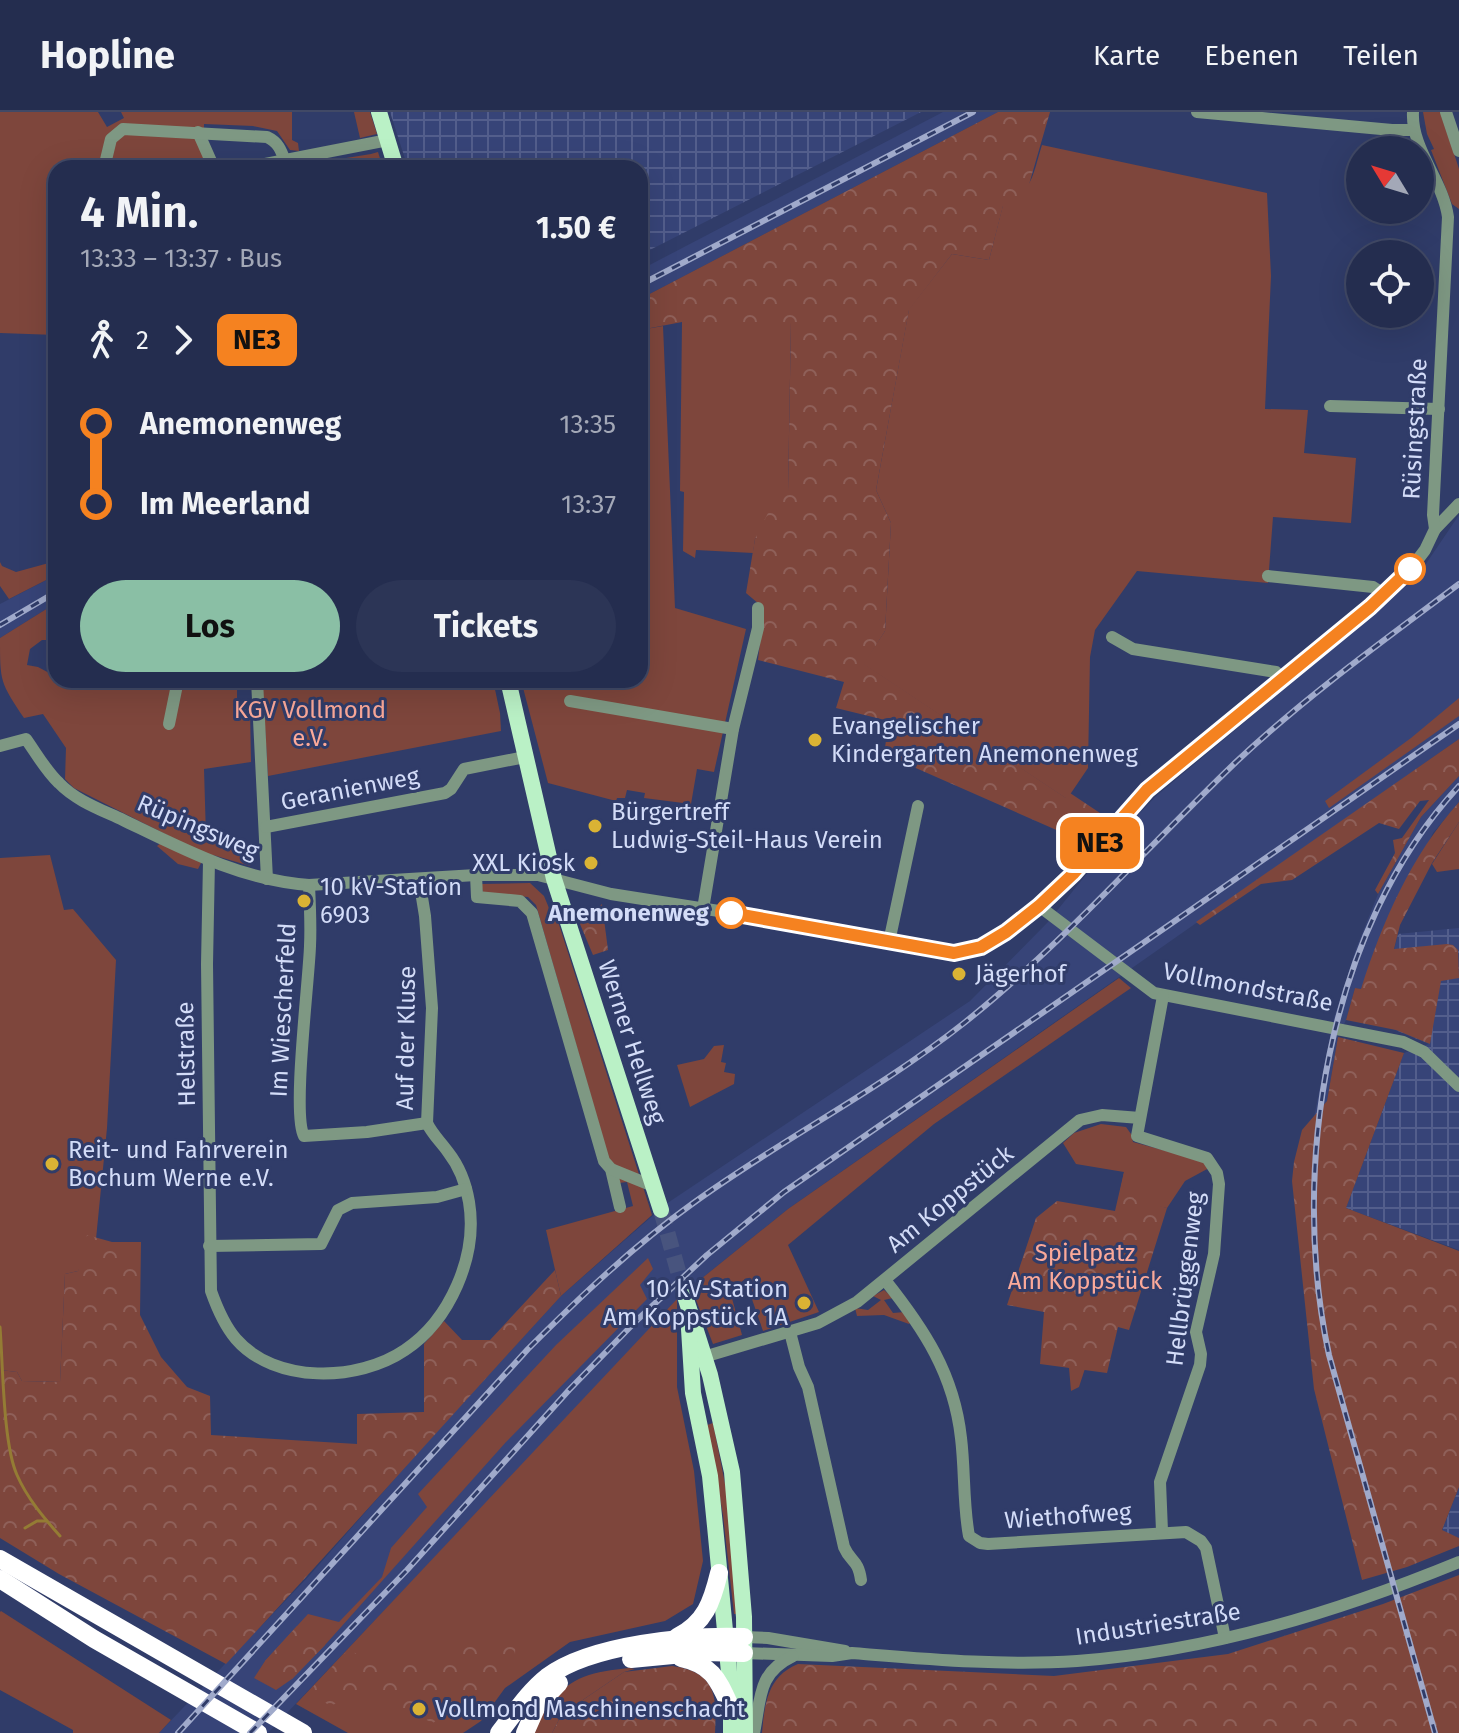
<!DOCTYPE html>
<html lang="de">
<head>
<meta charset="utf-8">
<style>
	body { margin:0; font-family:"Fira Sans",sans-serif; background:#2c3556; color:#f1f3f6; height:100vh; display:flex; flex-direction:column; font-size:30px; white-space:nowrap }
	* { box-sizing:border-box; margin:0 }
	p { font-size:26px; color:#a3a8b7 }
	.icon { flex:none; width:44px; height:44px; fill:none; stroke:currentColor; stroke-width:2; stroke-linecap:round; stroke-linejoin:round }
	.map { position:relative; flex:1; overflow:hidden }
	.sheet { position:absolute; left:48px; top:48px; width:600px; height:528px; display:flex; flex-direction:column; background:#242d4f; border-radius:24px; box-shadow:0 8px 32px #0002,0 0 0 2px #414966 }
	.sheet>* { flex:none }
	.badge { padding:0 16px; border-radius:12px; font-size:28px; line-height:52px }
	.needle { width:52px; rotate:308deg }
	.buttons { position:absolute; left:1346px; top:24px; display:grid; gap:16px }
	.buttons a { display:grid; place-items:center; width:88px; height:88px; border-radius:50%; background:#242d4f; box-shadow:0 8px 32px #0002,0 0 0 2px #414966; font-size:40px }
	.map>.badge { position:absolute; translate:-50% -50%; box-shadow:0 0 0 4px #fff }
	.legs { display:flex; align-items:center; gap:12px; height:88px; padding:0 32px; font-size:26px }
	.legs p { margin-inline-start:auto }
	.summary { display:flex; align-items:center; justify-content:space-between; height:136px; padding:0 32px }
	h1 { font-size:44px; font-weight:700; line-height:60px }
	.action { display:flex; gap:16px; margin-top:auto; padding:16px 32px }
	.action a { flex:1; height:92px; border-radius:48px; background:#8abfa5; color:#111; font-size:32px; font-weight:700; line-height:92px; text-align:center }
	.action a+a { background:#2c3556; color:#f1f3f6 }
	ul { padding:0 32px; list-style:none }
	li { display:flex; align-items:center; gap:28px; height:80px; font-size:30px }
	li i { display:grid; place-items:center; width:12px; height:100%; margin:0 10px; background:currentColor }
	li i::after { content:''; width:20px; height:20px; margin:-10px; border:6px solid; border-radius:50%; background:#242d4f }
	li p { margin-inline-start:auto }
	li:first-child i { background:linear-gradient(#0000 50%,currentColor 0) }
	li:last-child i { background:linear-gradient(currentColor 50%,#0000 0) }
	header { display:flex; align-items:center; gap:48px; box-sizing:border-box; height:112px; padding:0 40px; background:#242d4f; border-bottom:2px solid #414966 }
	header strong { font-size:38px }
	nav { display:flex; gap:44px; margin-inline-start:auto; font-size:28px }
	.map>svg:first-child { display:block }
</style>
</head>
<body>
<header>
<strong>Hopline</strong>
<nav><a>Karte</a><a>Ebenen</a><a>Teilen</a></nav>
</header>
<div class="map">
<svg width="1459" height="1621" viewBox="0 0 1459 1621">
	<defs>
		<pattern id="industrial-grid" width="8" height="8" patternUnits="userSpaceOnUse" patternTransform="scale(2)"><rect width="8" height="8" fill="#374478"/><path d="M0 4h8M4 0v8" fill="none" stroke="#535e8c"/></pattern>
		<pattern id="forest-crowns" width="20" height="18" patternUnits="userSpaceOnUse" patternTransform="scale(2)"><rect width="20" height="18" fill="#7e463c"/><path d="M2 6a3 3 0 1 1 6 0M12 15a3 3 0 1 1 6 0" fill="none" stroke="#8f6059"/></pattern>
	</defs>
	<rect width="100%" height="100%" fill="#303c69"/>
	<g fill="#374478">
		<path d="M 943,0 L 998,0 L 640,187 L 640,158 Z"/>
		<path d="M 1459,403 L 1459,627 L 788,1097 L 691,1175 L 268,1621 L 159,1621 L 309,1464 L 437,1319 L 561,1184 L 666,1092 L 970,889 L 1047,811 L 1110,733 L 1155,685 L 1385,493 L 1419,462 Z"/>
		<path d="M 56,463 L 56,491 L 0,526 L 0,492 Z"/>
		<path d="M 1459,664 L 1459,690 L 1433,721 L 1361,877 L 1355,876 L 1346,908 L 1338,925 L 1327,989 L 1313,1010 L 1334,906 L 1356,837 L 1378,782 L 1421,705 Z"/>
	</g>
	<g fill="url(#industrial-grid)">
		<path d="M 390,0 L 921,0 L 640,143 L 640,56 L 408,56 Z"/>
		<path d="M 1459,816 L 1459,1138 L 1346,1096 L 1404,941 L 1429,932 L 1393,917 L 1439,833 L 1394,838 L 1398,822 Z"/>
		<path d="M 1459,1375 L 1459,1426 L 1442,1419 Z"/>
	</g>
	<g fill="#7e463c">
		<path d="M 0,0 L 98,0 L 107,15 L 124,6 L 121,0 L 292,0 L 292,28 L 298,31 L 299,39 L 290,38 L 277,19 L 253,14 L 204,12 L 203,56 L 56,56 L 56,223 L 0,221 Z"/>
		<path d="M 354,0 L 370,0 L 377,22 L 360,26 Z"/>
		<path d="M 1423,0 L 1441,0 L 1442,4 L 1459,57 L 1459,97 L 1452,92 L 1431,38 L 1434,37 L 1427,22 Z"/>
		<path d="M 1042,33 L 1267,81 L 1271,164 L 1265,297 L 1308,298 L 1304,341 L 1356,346 L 1351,411 L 1273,405 L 1268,471 L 1137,459 L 1095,518 L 1090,545 L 1088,656 L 1067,687 L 863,552 L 885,519 L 891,411 L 876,378 L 909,197 L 952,142 L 989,148 L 1003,93 C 1033,81 1033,61 1042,33 Z"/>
		<path d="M 378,40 L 383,56 L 284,56 L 371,42 Z"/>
		<path d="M 682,210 L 791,210 L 788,379 L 755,427 L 753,441 L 696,438 L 695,446 L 683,439 L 684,380 L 680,379 Z"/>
		<path d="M 663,214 L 675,496 L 746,517 L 714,660 L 697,657 L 691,692 L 644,686 L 645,681 L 627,678 L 625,686 L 617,686 L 616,689 L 548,671 L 521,568 L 640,568 L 640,218 Z"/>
		<path d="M 56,449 L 56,463 L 9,487 L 0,474 L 0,450 L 2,454 L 16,460 Z"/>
		<path d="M 56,491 L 56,530 L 54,528 L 42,528 L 30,537 L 27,553 L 38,555 L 53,563 L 56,561 L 56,568 L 237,568 L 237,597 L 250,597 L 251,650 L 204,657 L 206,724 L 255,745 L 250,754 L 213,743 L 201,751 L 198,757 L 178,752 L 157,734 L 169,724 L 74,676 L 65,667 L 66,636 L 43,602 L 24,606 C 0,570 0,570 0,526 Z"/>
		<path d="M 262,568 L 493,568 L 500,601 L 501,619 L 268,664 Z"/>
		<path d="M 1459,586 L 1459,604 L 1329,696 L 1325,689 L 1411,626 Z"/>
		<path d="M 1459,710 L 1459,757 L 1437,760 L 1432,752 Z"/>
		<path d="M 50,743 L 64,798 L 73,797 L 116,848 L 107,1016 L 96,1127 L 78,1159 L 65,1162 L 60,1270 L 22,1269 L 17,1260 L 0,1258 L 0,746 Z"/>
		<path d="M 530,771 L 544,784 L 551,801 L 555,800 L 652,1103 L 561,1184 L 546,1118 L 633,1094 L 627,1070 L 619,1071 L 610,1051 L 536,793 L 528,785 L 483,781 L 481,772 Z"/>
		<path d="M 1119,866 L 1131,876 L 934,1012 L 788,1133 L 819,1200 L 763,1219 L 745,1167 L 730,1179 L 742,1223 L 713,1232 L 691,1175 L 788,1097 Z"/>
		<path d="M 724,933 L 721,950 L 726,951 L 724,960 L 735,962 L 734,972 L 690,995 L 677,953 L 704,947 L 714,934 Z"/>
		<path d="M 1101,1012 L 1126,1015 L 1131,1022 L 1133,1030 L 1203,1049 L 1209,1056 L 1185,1069 L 1167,1096 L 1139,1091 L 1079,1275 L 1071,1279 L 1069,1256 L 1065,1252 L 1115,1105 L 1124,1060 L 1076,1052 L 1063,1031 L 1074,1021 Z"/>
		<path d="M 648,1146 L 653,1157 L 640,1173 L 647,1187 L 506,1330 L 325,1533 L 292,1567 L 276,1578 L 254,1566 L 265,1549 L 308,1502 L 339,1510 L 382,1465 L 391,1436 L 427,1395 L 418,1382 L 556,1233 Z"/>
		<path d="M 884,1178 L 893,1186 L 884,1188 L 893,1201 L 905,1200 L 912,1209 L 909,1212 L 884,1203 L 857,1204 L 855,1196 L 868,1198 L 881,1188 L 873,1184 Z"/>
		<path d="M 677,1187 L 677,1275 L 694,1359 L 703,1449 L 693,1492 L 665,1509 L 570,1530 L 505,1576 L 481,1609 L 463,1621 L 348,1621 L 296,1592 Z"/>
		<path d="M 713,1311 L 730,1397 L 741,1502 L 734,1502 L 723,1403 L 707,1313 Z"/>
		<path d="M 0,1500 L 1,1499 L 171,1608 L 159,1621 L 73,1621 L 73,1618 L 0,1578 Z"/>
		<path d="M 629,1556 L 635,1557 L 624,1560 L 562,1602 L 552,1621 L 532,1621 C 536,1610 542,1602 549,1593 C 571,1563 594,1560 629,1556 Z"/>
	</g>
	<g fill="url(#forest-crowns)">
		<path d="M 998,0 L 1050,0 L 1028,76 L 1020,87 L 1003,94 L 989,148 L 952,142 L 909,198 L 876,378 L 891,411 L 885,519 L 864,552 L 1066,686 L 1070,681 L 1109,707 L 1086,731 L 884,642 L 889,609 L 836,596 L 844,570 L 758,548 L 761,522 L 759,492 L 746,481 L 755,427 L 779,379 L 788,379 L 791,211 L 682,210 L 640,218 L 640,187 Z"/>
		<path d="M 1459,627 L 1459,664 L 1421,705 L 1378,782 L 1375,778 L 1395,741 L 1393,728 L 1402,726 L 1429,688 L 1420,689 L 1399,717 L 1379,711 L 1292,768 L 1261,772 L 1200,813 L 1196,810 Z"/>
		<path d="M 1459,690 L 1459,710 L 1432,751 L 1400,813 L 1394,837 L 1447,832 L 1453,833 L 1458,838 L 1459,866 L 1441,869 L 1430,932 L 1396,918 L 1346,908 L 1355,876 L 1361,877 C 1383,808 1411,744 1459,690 Z"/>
		<path d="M 602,792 L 608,838 L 593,843 L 580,812 Z"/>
		<path d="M 1338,925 L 1404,941 L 1346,1096 L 1459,1139 L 1459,1375 L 1442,1418 L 1459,1426 L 1459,1434 L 1407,1455 L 1362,1468 L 1314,1277 L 1292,1069 L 1294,1050 L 1302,1018 L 1327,989 Z"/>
		<path d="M 1124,1060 L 1138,1062 L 1134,1087 L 1167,1096 L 1129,1218 L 1118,1215 L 1107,1261 L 1040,1252 L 1044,1200 L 1007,1193 L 1036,1106 L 1057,1089 L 1115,1099 Z"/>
		<path d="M 87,1123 L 112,1130 L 141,1130 L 140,1203 L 161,1245 L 187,1275 L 210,1284 L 211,1323 L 357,1332 L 357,1302 L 424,1300 L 424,1232 L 444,1209 L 462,1228 L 490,1228 L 555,1158 L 561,1184 C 449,1306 339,1430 226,1552 L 59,1462 L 0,1426 L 0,1258 L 17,1260 L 22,1269 L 60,1270 L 65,1162 L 78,1159 Z"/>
		<path d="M 1459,1463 L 1459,1621 L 762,1621 C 765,1591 767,1565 798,1552 L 1054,1564 L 1228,1542 L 1383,1492 Z"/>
		<path d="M 297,1514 L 325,1533 L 292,1567 L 265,1549 Z"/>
		<path d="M 516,1517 L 515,1543 L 489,1570 L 433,1611 L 365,1579 L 330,1594 L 309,1579 L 349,1537 L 368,1550 L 441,1551 L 458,1531 L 483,1536 Z"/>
		<path d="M 672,1554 C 715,1560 717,1582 715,1621 L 552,1621 L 562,1602 L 624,1560 Z"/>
	</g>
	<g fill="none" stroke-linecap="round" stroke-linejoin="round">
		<g stroke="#947c34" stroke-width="3">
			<path d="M 0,1215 C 3,1253 3,1332 17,1363 C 27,1386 44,1406 60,1424"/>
			<path d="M 25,1416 L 37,1409 L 47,1409"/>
		</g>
		<path stroke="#48547e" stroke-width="16" stroke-dasharray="16 8" stroke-linecap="butt" d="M 661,1098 L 685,1184"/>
		<g stroke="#7e9883" stroke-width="12">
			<path d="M 1197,0 L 1392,18 L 1412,18"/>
			<path d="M 1446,0 L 1459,39"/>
			<path d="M 198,20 L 214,56"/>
			<path d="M 104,56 L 111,27 L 123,17 L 267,25 C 278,30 281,38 285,49"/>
			<path d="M 244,56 L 388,28"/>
			<path d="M 1330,294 L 1439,297"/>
			<path d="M 1435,417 L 1459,392"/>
			<path d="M 1268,464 L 1373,475 L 1384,482"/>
			<path d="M 1112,525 L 1133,537 L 1276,560 L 1282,566"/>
			<path d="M 257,568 L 267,767"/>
			<path d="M 570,589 L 733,617"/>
			<path d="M 169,612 L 178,568"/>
			<path d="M 0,634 L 26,627 C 36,641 46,659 59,671 C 76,689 102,698 123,708 C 183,737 241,768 309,773 L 476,763 L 538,763 L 611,782 L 789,810 L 954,841 L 981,835 L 1022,808 L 1073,762 L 1147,678 L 1384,482 L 1412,455 L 1425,438 L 1435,417 L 1433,403 L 1448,105 C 1443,68 1411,37 1413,0"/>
			<path d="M 266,715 L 445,681 L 451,677 L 464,657 L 525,645"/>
			<path d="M 209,749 L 207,852 L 211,1179 C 217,1196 224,1213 236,1227 C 275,1272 358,1270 405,1238 C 450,1208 478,1144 469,1090 C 466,1072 459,1054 448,1040 C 441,1030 432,1022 427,1011"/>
			<path d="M 476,763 L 477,785 L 520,789 L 532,801 L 604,1049 L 611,1057 L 620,1095"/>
			<path d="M 309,773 C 310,793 311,814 310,834 C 309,868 292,1003 304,1024 L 367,1020 L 427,1011 L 432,896 L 425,804 L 419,767"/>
			<path d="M 1039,794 L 1154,881 L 1403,930 L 1424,940 L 1459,974"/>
			<path d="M 703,797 L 733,617 L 758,516 L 758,496"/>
			<path d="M 889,830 L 918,694"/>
			<path d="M 611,1057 L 653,1074"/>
			<path d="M 209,1134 L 321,1132 L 338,1098 L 352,1091 L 437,1085 L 466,1077"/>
			<path d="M 885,1168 C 924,1217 954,1262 961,1326 C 965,1358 963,1392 969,1424 L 980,1431 L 988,1432 L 1186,1420 L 1201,1429 L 1206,1436 L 1225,1526"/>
			<path d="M 790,1220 L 799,1255 L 808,1275 L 844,1435 C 851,1451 858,1447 861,1468"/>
			<path d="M 697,1247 L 818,1211 L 857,1190 L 1080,1008 L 1102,1003 L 1140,1006"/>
			<path d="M 1162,1419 L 1160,1370 L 1200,1253 L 1201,1242 L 1196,1220 L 1214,1142 L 1219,1072 L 1217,1061 L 1207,1046 L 1137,1024 L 1163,884"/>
			<path d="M 744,1525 L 768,1526 L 845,1539"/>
			<path d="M 744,1541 L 832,1544 L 852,1541 C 927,1547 1002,1554 1077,1549 C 1210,1539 1337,1500 1459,1450"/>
			<path d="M 754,1621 C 761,1587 757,1561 793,1544"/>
		</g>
		<g stroke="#baf1c6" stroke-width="16">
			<path d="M 379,0 L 396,56"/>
			<path d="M 508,568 L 554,767 L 661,1098"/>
			<path d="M 685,1184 L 710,1263 L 732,1360 L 744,1505 L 745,1621"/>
			<path d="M 689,1217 L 693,1281 L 710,1364 L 715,1414 L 731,1581 L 731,1621"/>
		</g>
		<g stroke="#fff" stroke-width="18">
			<path d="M 0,1447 L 303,1621"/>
			<path d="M 0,1467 L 94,1527 L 258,1621"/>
			<path d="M 677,1525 C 705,1511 712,1490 719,1461"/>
			<path d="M 681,1546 C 713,1553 718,1568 731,1596"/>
			<path d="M 631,1547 L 704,1540 L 744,1541"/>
			<path d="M 499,1621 C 514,1602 528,1580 547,1565 C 591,1532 690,1523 744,1525"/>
			<path d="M 525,1621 L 537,1594 L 559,1571"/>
		</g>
		<defs>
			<g id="rail">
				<path d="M 640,173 L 973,0"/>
				<path d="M 0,513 L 56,480"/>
				<path d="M 178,1621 L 528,1237 C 580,1185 632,1135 692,1092 C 780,1028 878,979 964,911 C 1062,833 1146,736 1236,650 C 1305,585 1383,529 1459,472"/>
				<path d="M 250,1621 L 407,1458 L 569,1278 L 635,1210 L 707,1143 L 784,1080 L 1459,612"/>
				<path d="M 1435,1621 L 1329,1243 C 1289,1058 1327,816 1459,674"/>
			</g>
		</defs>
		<use href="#rail" stroke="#a0aacb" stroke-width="6"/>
		<use href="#rail" stroke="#303c69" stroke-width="3" stroke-dasharray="9" stroke-linecap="butt"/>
	</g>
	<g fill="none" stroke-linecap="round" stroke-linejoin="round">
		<defs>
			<path id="line-1" d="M 731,801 L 954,841 L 981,835 L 1006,820 L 1039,794 L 1073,762 L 1147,678 L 1370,495 L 1410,457"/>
		</defs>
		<use href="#line-1" stroke="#fff" stroke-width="18"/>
		<use href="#line-1" stroke="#f58220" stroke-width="12"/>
	</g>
	<g fill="#fff" stroke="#f58220" stroke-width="4">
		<circle cx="1410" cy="457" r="14"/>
		<circle cx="731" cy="801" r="14"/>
	</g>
	<g fill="#dab334" stroke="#303c69" stroke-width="3">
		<circle cx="815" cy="628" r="8"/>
		<circle cx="595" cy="714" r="8"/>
		<circle cx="591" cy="751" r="8"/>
		<circle cx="304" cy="789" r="8"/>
		<circle cx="959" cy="862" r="8"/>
		<circle cx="52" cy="1052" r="8"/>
		<circle cx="804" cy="1191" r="8"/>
		<circle cx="419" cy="1597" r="8"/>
	</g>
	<g text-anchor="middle" stroke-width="6" stroke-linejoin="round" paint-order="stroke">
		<g font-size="24" fill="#d3dcf8" stroke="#303c69">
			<text transform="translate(1415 317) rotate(-87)" y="8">Rüsingstraße</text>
			<text transform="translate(350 677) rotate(-11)" y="8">Geranienweg</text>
			<text transform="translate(198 715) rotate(23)" y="8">Rüpingsweg</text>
			<text transform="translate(1248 875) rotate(11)" y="8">Vollmondstraße</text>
			<text transform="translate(283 898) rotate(-87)" y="8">Im Wiescherfeld</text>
			<text transform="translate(406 926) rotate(-89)" y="8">Auf der Kluse</text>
			<text transform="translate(632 930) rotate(72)" y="8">Werner Hellweg</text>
			<text transform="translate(186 942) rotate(-91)" y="8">Helstraße</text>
			<text transform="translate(950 1087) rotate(-39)" y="8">Am Koppstück</text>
			<text transform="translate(1185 1167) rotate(-83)" y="8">Hellbrüggenweg</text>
			<text transform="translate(1068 1404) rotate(-4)" y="8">Wiethofweg</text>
			<text transform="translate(1158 1512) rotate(-9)" y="8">Industriestraße</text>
		</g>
		<g font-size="24" fill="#fba999" stroke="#303c69">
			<text x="310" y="606">KGV Vollmond<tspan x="310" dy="28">e.V.</tspan></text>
			<text x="1085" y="1149">Spielpatz<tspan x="1085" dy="28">Am Koppstück</tspan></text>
		</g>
		<g font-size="24" fill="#d3dcf8" stroke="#303c69" text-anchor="start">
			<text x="831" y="622">Evangelischer<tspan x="831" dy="28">Kindergarten Anemonenweg</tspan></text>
			<text x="611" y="708">Bürgertreff<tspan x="611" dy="28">Ludwig-Steil-Haus Verein</tspan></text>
			<text x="575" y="759" text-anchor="end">XXL Kiosk</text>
			<text x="320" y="783">10 kV-Station<tspan x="320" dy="28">6903</tspan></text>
			<text x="975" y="870">Jägerhof</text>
			<text x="68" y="1046">Reit- und Fahrverein<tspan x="68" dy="28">Bochum Werne e.V.</tspan></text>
			<text x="788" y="1185" text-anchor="end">10 kV-Station<tspan x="788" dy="28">Am Koppstück 1A</tspan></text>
			<text x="435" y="1605">Vollmond Maschinenschacht</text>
		</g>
		<g font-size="24" font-weight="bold" fill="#d3dcf8" stroke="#303c69" text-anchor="end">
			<text x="709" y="809">Anemonenweg</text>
		</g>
	</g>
</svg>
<div class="buttons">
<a><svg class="needle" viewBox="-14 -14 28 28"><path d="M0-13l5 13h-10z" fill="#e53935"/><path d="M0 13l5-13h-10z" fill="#a3a8b7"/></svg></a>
<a><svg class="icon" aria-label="locate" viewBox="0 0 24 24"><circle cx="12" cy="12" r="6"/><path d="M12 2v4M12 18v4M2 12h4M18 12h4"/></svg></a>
</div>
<b class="badge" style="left:1100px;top:731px;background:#f58220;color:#111">NE3</b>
<section class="sheet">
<div class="summary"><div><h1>4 Min.</h1><p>13:33 – 13:37 · Bus</p></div><b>1.50 €</b></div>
<div class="legs"><svg class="icon" aria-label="walk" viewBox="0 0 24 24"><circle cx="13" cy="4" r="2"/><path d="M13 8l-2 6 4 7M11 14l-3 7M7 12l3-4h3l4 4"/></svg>2<svg class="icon" aria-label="forward" viewBox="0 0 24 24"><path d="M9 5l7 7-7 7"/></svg><b class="badge" style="background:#f58220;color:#111">NE3</b></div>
<ul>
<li><i style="color:#f58220"></i><b>Anemonenweg</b><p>13:35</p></li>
<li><i style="color:#f58220"></i><b>Im Meerland</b><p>13:37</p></li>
</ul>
<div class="action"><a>Los</a><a>Tickets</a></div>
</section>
</div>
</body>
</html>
